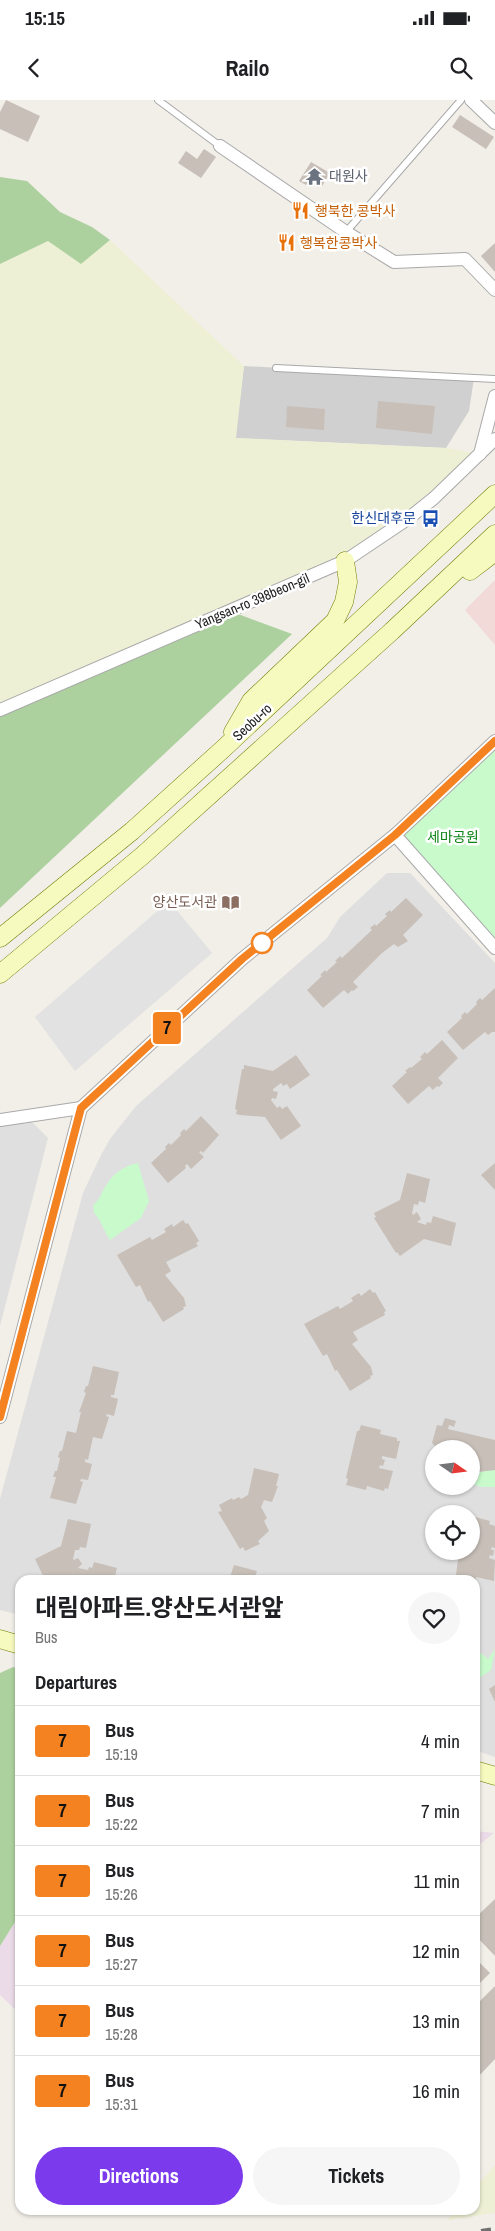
<!DOCTYPE html>
<html lang="en">
<head>
<meta charset="utf-8">
<style>
	body { margin:0; font-family:"Archivo Narrow","Noto Sans KR",sans-serif; background:#f6f6f6; color:#202124; height:100vh; display:flex; flex-direction:column; font-size:19px; white-space:nowrap }
	* { box-sizing:border-box; margin:0 }
	p { font-size:16px; color:#757577 }
	.icon { flex:none; width:28px; height:28px; fill:none; stroke:currentColor; stroke-width:2; stroke-linecap:round; stroke-linejoin:round }
	.map { position:relative; flex:1; overflow:hidden }
	.sheet { position:absolute; left:15px; top:1475px; width:465px; height:640px; display:flex; flex-direction:column; background:#fff; border-radius:15px; box-shadow:0 1px 4px #0004 }
	.sheet>* { flex:none }
	.badge { padding:0 10px; border-radius:4px; font-size:18px; line-height:32px }
	.needle { width:32px; rotate:104deg }
	.buttons { position:absolute; left:425px; top:1340px; display:grid; gap:10px }
	.buttons a { display:grid; place-items:center; width:55px; height:55px; border-radius:50%; background:#fff; box-shadow:0 1px 4px #0004; font-size:25px }
	.map>.badge { position:absolute; translate:-50% -50%; box-shadow:0 0 0 2px #fff }
	h2 { padding:0 20px; font-size:19px; line-height:45px }
	.round { display:grid; place-items:center; flex:none; width:52px; height:52px; border-radius:26px; background:#f6f6f6 }
	.overview { display:flex; align-items:center; justify-content:space-between; height:85px; padding:0 20px }
	h1 { font-size:24px; font-weight:700; line-height:38px }
	.cta { display:flex; gap:10px; margin-top:auto; padding:10px 20px }
	.cta a { flex:1; height:58px; border-radius:30px; background:#7c3aed; color:#fff; font-size:20px; font-weight:700; line-height:58px; text-align:center }
	.cta a+a { background:#f6f6f6; color:#202124 }
	ul { padding:0; list-style:none }
	li { display:flex; align-items:center; gap:15px; height:70px; padding:0 20px; border-top:1px solid #e0e0e0 }
	li div { flex:1 }
	li b { display:block; font-size:19px }
	li em { font-style:normal }
	li .badge { min-width:55px; font-weight:700; text-align:center }
	.status { display:flex; justify-content:space-between; align-items:center; height:35px; padding:0 25px; background:#fff; direction:ltr }
	.status svg { height:14px; fill:currentColor }
	header { display:flex; justify-content:space-between; align-items:center; height:65px; padding:0 20px; background:#fff; font-size:22px; font-weight:700 }
	.map>svg:first-child { display:block }
</style>
</head>
<body>
<div class="status"><b>15:15</b><svg viewBox="0 0 49 12"><path d="M0 12V9h3v3zM5 12V6h3v6zM10 12V3h3v9zM15 12V0h3v12zM26 1h20v11H26zM47 4h2v5h-2z"/></svg></div>
<header><svg class="icon" aria-label="back" viewBox="0 0 24 24"><path d="M15 5l-7 7 7 7"/></svg>Railo<svg class="icon" aria-label="search" viewBox="0 0 24 24"><circle cx="10" cy="10" r="6"/><path d="M15 15l6 6"/></svg></header>
<div class="map">
<svg width="495" height="2131" viewBox="0 0 495 2131">
	<rect width="100%" height="100%" fill="#f2efe9"/>
	<g fill="#e0dfdf" fill-rule="evenodd">
		<path d="M 387,773 L 410,773 L 495,863 L 495,1657 L 475,1650 L 475,1480 L 20,1480 L 20,1515 L 0,1510 L 0,1399 L 83,1093 L 101,1055 L 110,1039 L 136,1006 L 327,838 L 340,817 ZM 434,1349 L 471,1349 L 471,1386 L 434,1386 ZM 434,1414 L 471,1414 L 471,1451 L 434,1451 Z"/>
		<path d="M 26,1016 L 48,1038 L 0,1226 L 0,1020 Z"/>
	</g>
	<path fill="#f2dad9" d="M 495,480 L 495,545 L 465,510 Z"/>
	<g fill="#ebdbe8">
		<path d="M 475,1731 L 494,1733 L 475,1748 Z"/>
		<path d="M 20,1814 L 20,1914 L 0,1895 L 0,1846 Z"/>
	</g>
	<path fill="#d0d0d0" d="M 244,266 L 474,278 L 469,311 L 446,348 L 235,338 Z"/>
	<g fill="#eef0d5">
		<path d="M 110,140 L 244,266 L 236,338 L 446,348 L 480,354 L 434,398 L 345,461 L 0,610 L 0,164 L 48,141 L 81,163 Z"/>
		<path d="M 495,2065 L 495,2113 L 447,2120 L 456,2110 L 475,2110 L 475,2088 Z"/>
	</g>
	<g fill="#add19e">
		<path d="M 0,77 L 27,81 L 60,112 L 92,127 L 110,140 L 81,164 L 48,141 L 0,164 Z"/>
		<path d="M 230,511 L 292,534 L 0,808 L 0,610 Z"/>
		<path d="M 13,1567 L 20,1569 L 20,1814 L 0,1846 L 0,1573 Z"/>
	</g>
	<g fill="#c8facc">
		<path d="M 495,641 L 495,849 L 395,735 Z"/>
		<path d="M 138,1063 L 149,1101 L 141,1118 L 110,1140 C 104,1131 101,1120 94,1113 L 93,1106 C 95,1102 98,1101 100,1097 C 109,1078 117,1068 138,1063 Z"/>
		<path d="M 471,1370 L 478,1372 L 495,1370 L 495,1387 L 481,1387 L 471,1383 Z"/>
		<path d="M 495,1549 L 491,1570 L 478,1579 L 475,1590 L 475,1556 L 481,1553 L 488,1559 Z"/>
	</g>
	<path fill="#e2e2e2" d="M 169,801 L 212,853 L 75,971 L 35,917 Z"/>
	<g fill="#c7bfb8">
		<path d="M 6,0 L 40,16 L 28,42 L 0,29 L 0,12 Z"/>
		<path d="M 460,15 L 494,37 L 486,49 L 452,27 Z"/>
		<path d="M 204,49 L 216,57 L 201,78 L 178,63 L 186,51 L 197,59 Z"/>
		<path d="M 311,62 L 330,73 L 322,86 L 310,79 L 306,85 L 299,81 Z"/>
		<path d="M 495,143 L 495,172 L 481,156 Z"/>
		<path d="M 378,301 L 435,306 L 432,334 L 376,328 Z"/>
		<path d="M 287,306 L 325,309 L 324,330 L 286,327 Z"/>
		<path d="M 406,798 L 423,815 L 403,835 L 408,841 L 398,847 L 394,844 L 382,853 L 353,882 L 358,887 L 353,891 L 352,890 L 348,894 L 344,890 L 323,908 L 307,890 L 322,876 L 320,875 L 325,870 L 326,872 L 337,862 L 335,861 L 340,856 L 342,858 L 372,830 L 370,828 L 375,824 L 376,826 L 387,816 L 385,814 L 390,810 L 391,812 Z"/>
		<path d="M 495,888 L 495,932 L 492,932 L 488,935 L 485,932 L 463,950 L 447,932 L 462,918 L 461,916 L 465,912 L 467,914 L 477,904 L 476,902 L 480,898 L 482,900 Z"/>
		<path d="M 442,940 L 458,958 L 438,978 L 443,983 L 439,987 L 437,986 L 433,990 L 429,986 L 408,1004 L 392,986 L 407,972 L 405,971 L 410,967 L 411,968 L 422,959 L 420,957 L 425,952 L 427,954 Z"/>
		<path d="M 296,955 L 310,975 L 290,989 L 287,984 L 283,986 L 281,983 L 273,989 L 273,991 L 278,992 L 276,999 L 272,998 L 271,1000 L 277,1008 L 280,1006 L 282,1009 L 287,1006 L 301,1026 L 281,1040 L 265,1017 L 240,1015 L 236,1014 L 237,1010 L 235,1009 L 242,969 L 244,969 L 244,965 L 273,971 Z"/>
		<path d="M 201,1016 L 219,1035 L 203,1053 L 201,1051 L 199,1052 L 204,1057 L 191,1069 L 187,1064 L 185,1066 L 186,1068 L 168,1083 L 151,1063 L 166,1049 L 165,1047 L 169,1043 L 171,1045 L 181,1035 L 180,1033 L 184,1029 L 186,1031 Z"/>
		<path d="M 495,1063 L 495,1090 L 481,1075 Z"/>
		<path d="M 407,1073 L 430,1079 L 425,1103 L 419,1101 L 418,1105 L 414,1104 L 412,1113 L 413,1115 L 417,1112 L 421,1119 L 417,1122 L 426,1125 L 427,1122 L 431,1123 L 433,1116 L 456,1123 L 451,1146 L 424,1139 L 400,1156 L 397,1152 L 396,1153 L 374,1118 L 376,1117 L 374,1113 L 400,1100 Z"/>
		<path d="M 183,1120 L 186,1124 L 188,1123 L 199,1141 L 196,1143 L 198,1146 L 166,1162 L 171,1171 L 165,1175 L 184,1198 L 186,1206 L 183,1207 L 184,1209 L 163,1222 L 150,1201 L 148,1202 L 140,1185 L 136,1187 L 117,1155 L 150,1137 L 152,1140 L 166,1132 L 164,1129 L 172,1124 L 173,1127 Z"/>
		<path d="M 370,1189 L 373,1193 L 375,1192 L 386,1211 L 384,1212 L 385,1215 L 353,1232 L 358,1240 L 352,1244 L 371,1267 L 373,1275 L 370,1276 L 371,1278 L 350,1291 L 337,1270 L 335,1271 L 327,1254 L 323,1256 L 304,1224 L 338,1206 L 340,1209 L 353,1201 L 351,1198 L 359,1193 L 361,1196 Z"/>
		<path d="M 93,1266 L 119,1272 L 114,1295 L 111,1295 L 111,1297 L 118,1299 L 114,1316 L 107,1314 L 106,1316 L 109,1317 L 102,1339 L 93,1337 L 88,1360 L 85,1359 L 85,1362 L 92,1364 L 88,1380 L 81,1379 L 80,1381 L 83,1382 L 76,1404 L 50,1398 L 56,1377 L 53,1377 L 55,1371 L 57,1371 L 60,1358 L 58,1357 L 60,1351 L 62,1351 L 67,1331 L 76,1333 L 81,1312 L 79,1312 L 86,1293 L 84,1292 L 86,1286 L 88,1286 Z"/>
		<path d="M 445,1318 L 456,1321 L 454,1327 L 449,1325 L 448,1329 L 495,1340 L 495,1370 L 478,1372 L 471,1370 L 471,1349 L 438,1349 L 432,1343 L 437,1325 L 442,1326 Z"/>
		<path d="M 361,1325 L 381,1330 L 380,1334 L 397,1338 L 397,1341 L 400,1341 L 396,1359 L 382,1356 L 382,1359 L 385,1360 L 383,1366 L 380,1365 L 379,1368 L 393,1371 L 388,1389 L 385,1388 L 384,1391 L 367,1386 L 366,1390 L 346,1385 L 348,1379 L 346,1378 L 357,1331 L 359,1331 Z"/>
		<path d="M 254,1368 L 279,1374 L 276,1386 L 278,1386 L 272,1402 L 264,1400 L 261,1407 L 267,1418 L 264,1421 L 269,1431 L 258,1441 L 260,1444 L 245,1451 L 243,1447 L 240,1449 L 218,1412 L 222,1411 L 219,1405 L 232,1398 L 233,1400 L 239,1397 L 241,1399 L 248,1395 Z"/>
		<path d="M 471,1416 L 490,1421 L 489,1424 L 495,1426 L 495,1448 L 492,1447 L 491,1450 L 494,1450 L 493,1456 L 490,1455 L 489,1458 L 495,1460 L 494,1481 L 476,1477 L 476,1480 L 456,1475 L 459,1451 L 471,1451 Z"/>
		<path d="M 68,1419 L 91,1424 L 86,1448 L 80,1447 L 79,1450 L 75,1450 L 73,1459 L 74,1460 L 78,1458 L 82,1464 L 78,1468 L 88,1470 L 89,1467 L 92,1468 L 94,1462 L 117,1468 L 114,1480 L 45,1480 L 35,1459 L 61,1446 Z"/>
		<path d="M 234,1465 L 257,1471 L 254,1480 L 229,1480 Z"/>
		<path d="M 495,1585 L 495,1602 L 489,1589 Z"/>
		<path d="M 495,1799 L 495,1856 L 475,1835 L 475,1818 Z"/>
		<path d="M 475,1858 L 490,1873 L 475,1888 Z"/>
		<path d="M 495,1886 L 495,1959 L 475,1980 L 475,1906 Z"/>
	</g>
	<g fill="none" stroke-linecap="round" stroke-linejoin="round">
		<defs>
			<g id="lane">
				<path d="M 158,0 L 220,46"/>
				<path d="M 346,132 L 461,0"/>
				<path d="M 276,268 L 495,279"/>
			</g>
			<g id="street">
				<path d="M 471,0 L 495,23"/>
				<path d="M 220,46 L 346,132 L 394,162 L 465,159 L 495,190"/>
				<path d="M 480,354 L 495,296"/>
				<path d="M 0,610 L 345,461 L 409,418 L 434,398 L 495,339"/>
				<path d="M 395,735 L 495,848"/>
				<path d="M 0,1020 L 81,1008"/>
				<path d="M 0,1317 L 81,1008 L 242,859 L 395,735 L 495,641"/>
			</g>
			<g id="secondary">
				<path d="M 470,471 L 495,452"/>
				<path d="M 233,632 L 251,601 L 335,521 L 344,502 L 348,482 L 345,461"/>
				<path d="M 0,838 L 132,731 L 223,649 L 495,394"/>
				<path d="M 0,874 L 142,756 L 392,531 L 495,434"/>
				<path d="M 0,1539 L 20,1545"/>
				<path d="M 475,1670 L 495,1676"/>
			</g>
		</defs>
		<use href="#lane" stroke="#a9a9a9" stroke-width="8"/>
		<use href="#street" stroke="#a9a9a9" stroke-width="14"/>
		<use href="#secondary" stroke="#707d05" stroke-width="19"/>
		<use href="#lane" stroke="#fff" stroke-width="6"/>
		<use href="#street" stroke="#fff" stroke-width="12"/>
		<use href="#secondary" stroke="#f7fabf" stroke-width="18"/>
		<path stroke="#707070" stroke-width="4" stroke-dasharray="10 10" stroke-linecap="butt" d="M 481,2131 L 495,2129"/>
	</g>
	<g fill="none" stroke-linecap="round" stroke-linejoin="round">
		<defs>
			<path id="line" d="M 0,1317 L 81,1008 L 242,859 L 395,735 L 495,641"/>
		</defs>
		<use href="#line" stroke="#fff" stroke-width="11"/>
		<use href="#line" stroke="#f58220" stroke-width="8"/>
	</g>
	<defs>
		<symbol id="temple-bare" viewBox="-9 -9 18 18"><path d="M0-6L5-2H3V0L6.5 2.5H4V6H1.5V3h-3V6H-4V2.5H-6.5L-3 0V-2H-5Z" fill="#6b7280" stroke="#fff" stroke-width="2.5" paint-order="stroke"/></symbol>
		<symbol id="restaurant-bare" viewBox="-9 -9 18 18"><path d="M-5-6h1v4h1v-4h1v4h1v-4h1v5L-1.5 .5V6h-2V.5L-5-1ZM5-6V6H3V1.5H1.5Q1.5-4 5-6Z" fill="#e8710a" stroke="#fff" stroke-width="2.5" paint-order="stroke"/></symbol>
		<symbol id="bus-bare" viewBox="-9 -9 18 18"><path d="M-5-6H5V4H4V6H2V4H-2V6H-4V4H-5ZM-3.5-4V0h7V-4ZM-3.5 1.2v1.5H-2V1.2ZM2 1.2v1.5H3.5V1.2Z" fill="#1a4fb4" stroke="#fff" stroke-width="2.5" paint-order="stroke"/></symbol>
		<symbol id="library-bare" viewBox="-9 -9 18 18"><path d="M-6-4Q-3-5.5-.7-3.5V5Q-3 3-6 4ZM6-4Q3-5.5 .7-3.5V5Q3 3 6 4Z" fill="#8d6e63" stroke="#fff" stroke-width="2.5" paint-order="stroke"/></symbol>
	</defs>
	<g fill-rule="evenodd">
		<use href="#temple-bare" x="302" y="64" width="25" height="25"/>
		<use href="#restaurant-bare" x="288" y="98" width="25" height="25"/>
		<use href="#restaurant-bare" x="274" y="130" width="25" height="25"/>
		<use href="#bus-bare" x="418" y="406" width="25" height="25"/>
		<use href="#library-bare" x="218" y="790" width="25" height="25"/>
	</g>
	<circle fill="#fff" stroke="#f58220" stroke-width="2.5" cx="262" cy="843" r="10"/>
	<g text-anchor="middle" stroke-width="5" stroke-linejoin="round" paint-order="stroke">
		<g font-size="14" fill="#5b616d" stroke="#fff" text-anchor="start">
			<text x="329" y="81">대원사</text>
		</g>
		<g font-size="14" fill="#c56008" stroke="#fff" text-anchor="start">
			<text x="315" y="116">행북한 콩박사</text>
			<text x="300" y="148">행복한콩박사</text>
		</g>
		<g font-size="14" fill="#164399" stroke="#fff" text-anchor="end">
			<text x="416" y="423">한신대후문</text>
		</g>
		<g font-size="14" fill="#222" stroke="#fff">
			<text transform="translate(252 501) rotate(-23)" y="5">Yangsan-ro 398beon-gil</text>
			<text transform="translate(252 622) rotate(-43)" y="5">Seobu-ro</text>
		</g>
		<g font-size="14" fill="#0c8416" stroke="#fff">
			<text x="453" y="742">세마공원</text>
		</g>
		<g font-size="14" fill="#785e54" stroke="#fff" text-anchor="end">
			<text x="217" y="807">양산도서관</text>
		</g>
	</g>
</svg>
<div class="buttons">
<a><svg class="needle" viewBox="-14 -14 28 28"><path d="M0-13l5 13h-10z" fill="#e53935"/><path d="M0 13l5-13h-10z" fill="#757577"/></svg></a>
<a><svg class="icon" aria-label="locate" viewBox="0 0 24 24"><circle cx="12" cy="12" r="6"/><path d="M12 2v4M12 18v4M2 12h4M18 12h4"/></svg></a>
</div>
<b class="badge" style="left:167px;top:928px;background:#f58220;color:#111">7</b>
<section class="sheet">
<div class="overview"><div><h1>대림아파트.양산도서관앞</h1><p>Bus</p></div><a class="round"><svg class="icon" aria-label="heart" viewBox="0 0 24 24"><path d="M12 20l-8-8c-3-5 5-10 8-4 3-6 11-1 8 4z"/></svg></a></div>
<h2>Departures</h2>
<ul>
<li><span class="badge" style="background:#f58220;color:#111">7</span><div><b>Bus</b><p>15:19</p></div><em>4 min</em></li>
<li><span class="badge" style="background:#f58220;color:#111">7</span><div><b>Bus</b><p>15:22</p></div><em>7 min</em></li>
<li><span class="badge" style="background:#f58220;color:#111">7</span><div><b>Bus</b><p>15:26</p></div><em>11 min</em></li>
<li><span class="badge" style="background:#f58220;color:#111">7</span><div><b>Bus</b><p>15:27</p></div><em>12 min</em></li>
<li><span class="badge" style="background:#f58220;color:#111">7</span><div><b>Bus</b><p>15:28</p></div><em>13 min</em></li>
<li><span class="badge" style="background:#f58220;color:#111">7</span><div><b>Bus</b><p>15:31</p></div><em>16 min</em></li>
</ul>
<div class="cta"><a>Directions</a><a>Tickets</a></div>
</section>
</div>
</body>
</html>
